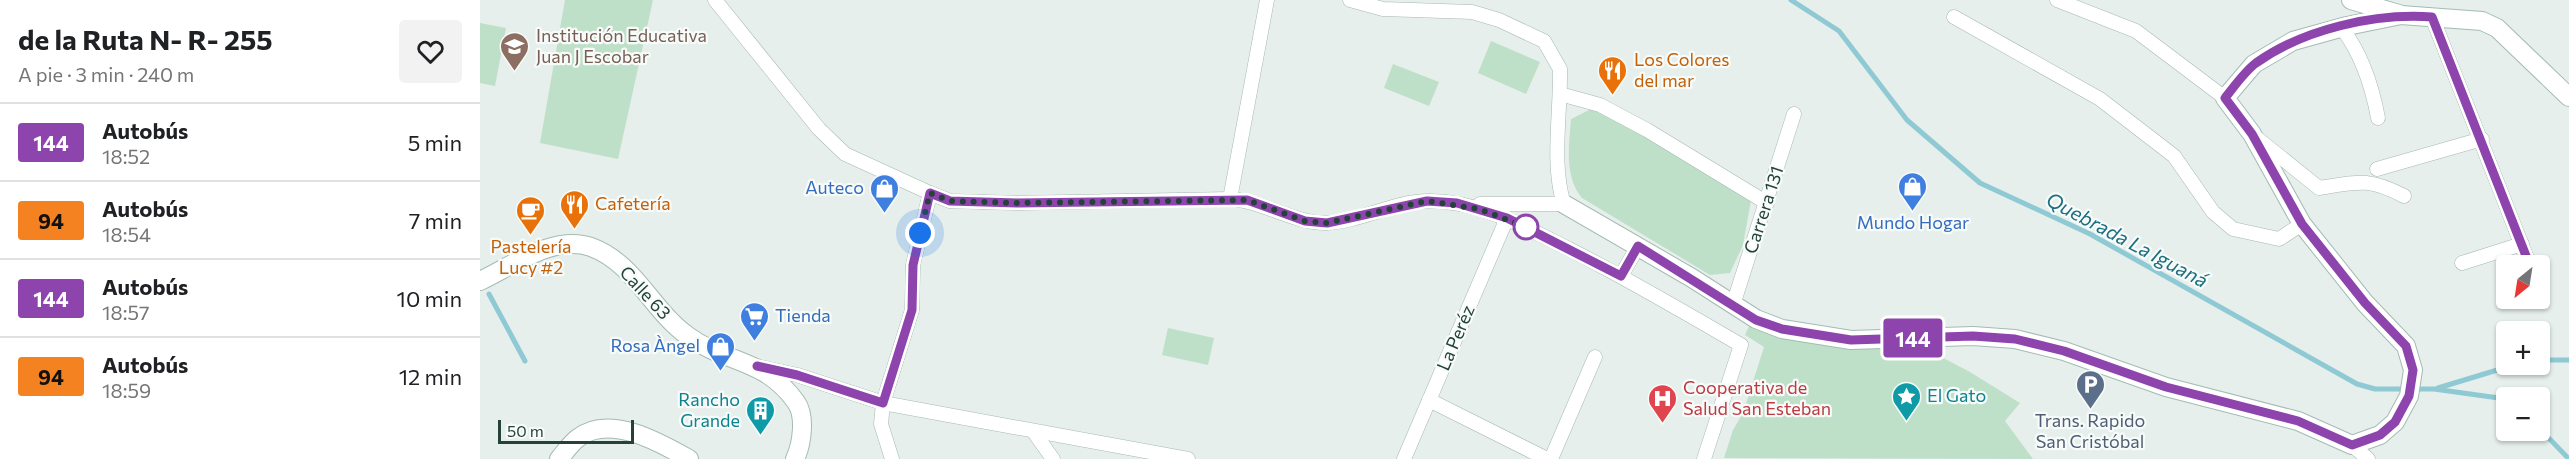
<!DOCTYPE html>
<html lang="es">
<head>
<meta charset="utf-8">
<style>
	body { margin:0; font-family:Commissioner,sans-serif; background:#f2f2f2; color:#202124; height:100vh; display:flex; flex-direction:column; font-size:22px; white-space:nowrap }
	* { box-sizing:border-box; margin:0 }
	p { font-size:20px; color:#757577 }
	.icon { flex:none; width:33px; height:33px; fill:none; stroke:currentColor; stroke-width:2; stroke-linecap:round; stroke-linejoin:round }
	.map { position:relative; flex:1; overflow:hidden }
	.details { display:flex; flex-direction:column; background:#fff; width:480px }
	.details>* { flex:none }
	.badge { padding:0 12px; border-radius:4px; font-size:21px; line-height:39px }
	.needle { width:39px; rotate:210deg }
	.fabs { position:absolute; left:2016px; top:255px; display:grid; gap:12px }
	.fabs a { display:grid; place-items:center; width:54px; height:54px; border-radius:6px; background:#fff; box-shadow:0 2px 4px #0004; font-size:30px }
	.scale { position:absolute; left:18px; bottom:15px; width:136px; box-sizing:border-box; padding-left:6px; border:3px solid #24423a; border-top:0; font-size:16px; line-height:21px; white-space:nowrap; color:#24423a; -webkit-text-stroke:4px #f7fbf9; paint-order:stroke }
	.you { position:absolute; width:30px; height:30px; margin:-15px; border:4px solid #fff; border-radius:50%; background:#1a73e8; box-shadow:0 0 0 9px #1a73e833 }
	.map>.badge { position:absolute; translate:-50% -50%; box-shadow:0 0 0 3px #fff }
	.round { display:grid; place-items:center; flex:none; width:63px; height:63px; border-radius:6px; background:#f2f2f2 }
	.head { display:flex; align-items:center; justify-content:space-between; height:102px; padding:0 18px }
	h1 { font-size:28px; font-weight:700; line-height:45px }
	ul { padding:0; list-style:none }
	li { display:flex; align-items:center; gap:18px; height:78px; padding:0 18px; border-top:2px solid #e0e0e0 }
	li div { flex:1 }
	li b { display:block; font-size:22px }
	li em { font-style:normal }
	li .badge { min-width:66px; font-weight:700; text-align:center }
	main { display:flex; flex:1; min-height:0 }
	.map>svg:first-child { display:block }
</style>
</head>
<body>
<main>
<section class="details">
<div class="head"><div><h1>de la Ruta N- R- 255</h1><p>A pie · 3 min · 240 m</p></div><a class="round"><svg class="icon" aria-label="heart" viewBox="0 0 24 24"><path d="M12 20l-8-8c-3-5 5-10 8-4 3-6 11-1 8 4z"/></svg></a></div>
<ul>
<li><span class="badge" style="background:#8e44ad;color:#fff">144</span><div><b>Autobús</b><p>18:52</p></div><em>5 min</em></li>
<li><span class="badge" style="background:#f58220;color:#111">94</span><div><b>Autobús</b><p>18:54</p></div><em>7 min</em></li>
<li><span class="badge" style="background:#8e44ad;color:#fff">144</span><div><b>Autobús</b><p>18:57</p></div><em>10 min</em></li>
<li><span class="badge" style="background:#f58220;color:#111">94</span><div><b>Autobús</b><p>18:59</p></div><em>12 min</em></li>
</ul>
</section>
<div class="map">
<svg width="2089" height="459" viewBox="0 0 2089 459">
	<rect width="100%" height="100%" fill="#e6efeb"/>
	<g fill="#bfe0c8">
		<path d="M 85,0 L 173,0 L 138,159 L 60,143 Z"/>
		<path d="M 0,23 L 26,28 L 15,86 L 0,83 Z"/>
		<path d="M 1011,41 L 1060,62 L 1046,94 L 998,73 Z"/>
		<path d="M 913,64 L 959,82 L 949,106 L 904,88 Z"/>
		<path d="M 1113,108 L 1272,195 L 1263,245 L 1250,273 L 1230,275 L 1102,198 C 1084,177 1089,145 1091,119 Z"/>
		<path d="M 1276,311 L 1340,338 L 1375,339 L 1448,350 L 1490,372 L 1540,403 L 1525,421 L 1553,459 L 1244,458 L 1253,430 L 1263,413 L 1284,347 L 1265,335 Z"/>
		<path d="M 688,328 L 734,338 L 728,365 L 682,355 Z"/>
	</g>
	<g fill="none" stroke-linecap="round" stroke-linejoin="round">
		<g stroke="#8ec9d4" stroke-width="5">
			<path d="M 1311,0 L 1359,31 L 1427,120 L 1500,183 L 1610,234 L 1877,384 L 1895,389 L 1954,389 L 2026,399"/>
			<path d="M 9,294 L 45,361"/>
			<path d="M 2060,360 L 2089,360"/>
			<path d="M 1958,388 L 2037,364"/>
			<path d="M 2060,429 L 2089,459"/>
		</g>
		<defs>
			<g id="street">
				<path d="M 235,0 L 339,129 L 365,154 L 450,193 L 470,201 L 537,203 L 750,199 C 783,201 813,223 846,223 C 881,222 913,201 949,201 C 1000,201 1045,227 1089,249 C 1148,279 1204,312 1261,345 L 1224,459"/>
				<path d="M 870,0 L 903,9 L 992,12 L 1019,20 L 1064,41 L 1080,69 C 1081,111 1071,165 1084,204 L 1000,204"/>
				<path d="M 1577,0 L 1656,31 L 1745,98"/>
				<path d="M 1474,17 L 1620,99 L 1694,156 L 1733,212 L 1753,229 L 1799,239 L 1822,224"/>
				<path d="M 1952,17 L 2050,266"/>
				<path d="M 1861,27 C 1882,54 1892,85 1898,118"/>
				<path d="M 1080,94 L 1120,105 L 1167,130 L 1287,203"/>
				<path d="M 1778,139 L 1839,188 C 1877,182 1888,177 1924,196"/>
				<path d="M 1897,169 L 2002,139"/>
				<path d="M 750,199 L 787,0"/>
				<path d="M 1982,263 L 2042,244"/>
				<path d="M 1141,276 L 1158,246"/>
				<path d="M 1253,305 L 1314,114"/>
				<path d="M 280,367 L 317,375 L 403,403 L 708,459"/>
				<path d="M 949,400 L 1067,459"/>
				<path d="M 553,431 L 573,459"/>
				<path d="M 1872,445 L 1888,459"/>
				<path d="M 412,459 L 401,424 L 403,403 L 432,310 L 433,265 L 450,193"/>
				<path d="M 924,459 L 1027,218"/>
				<path d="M 1071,459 L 1115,357"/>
			</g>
			<g id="secondary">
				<path d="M 1871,0 L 1919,14"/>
				<path d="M 1084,204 L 1212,278 L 1276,319 L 1302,329 L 1371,340 L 1493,336 L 1535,339 L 1584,351 L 1686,387 L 1818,421 L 1872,445 L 1900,435 L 1915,422 L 1929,396 L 1933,370 L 1926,346 L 1885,303 L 1822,224 L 1772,134 L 1745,98 L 1774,64 L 1813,41 L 1867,26 L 1921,15 L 2002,21 L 2017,28 L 2089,97"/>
				<path d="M 0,281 C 32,266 74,234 111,247 C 155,263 172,311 208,336 C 246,364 285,358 316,402 C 326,416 322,444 315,459"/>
				<path d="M 79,459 C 85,452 91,443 98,438 C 129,413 181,443 209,459"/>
			</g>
		</defs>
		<use href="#street" stroke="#a8b8b2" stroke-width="15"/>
		<use href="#secondary" stroke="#a4bbb3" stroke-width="20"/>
		<use href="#street" stroke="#fff" stroke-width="14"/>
		<use href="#secondary" stroke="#fff" stroke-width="18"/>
	</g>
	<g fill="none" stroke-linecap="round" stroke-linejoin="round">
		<defs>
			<path id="line" d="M 277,366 L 317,375 L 403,403 L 432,310 L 433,265 L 450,193 L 470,201 L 537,203 L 767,200 L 825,221 L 847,223 L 947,201 L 977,203 L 1027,218 L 1141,276 L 1158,246 L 1276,320 L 1302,329 L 1371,340 L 1493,336 L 1535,339 L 1584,351 L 1686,387 L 1818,421 L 1872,445 L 1900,435 L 1915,422 L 1929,396 L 1933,370 L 1926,346 L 1885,303 L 1822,224 L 1772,134 L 1745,98 C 1754,87 1764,72 1776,63 C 1824,29 1894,13 1952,17 L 2050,266"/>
		</defs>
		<use href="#line" stroke="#fff" stroke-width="14"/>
		<use href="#line" stroke="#8e44ad" stroke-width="9"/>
		<path stroke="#24423a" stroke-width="6" stroke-dasharray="0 10.8" d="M 440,233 L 450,193 L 470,201 L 537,203 L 767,200 L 825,221 L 847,223 L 947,201 L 999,209 L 1046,227"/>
	</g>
	<defs>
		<symbol id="school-pin" viewBox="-11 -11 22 30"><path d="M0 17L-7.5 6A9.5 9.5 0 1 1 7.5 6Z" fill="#8d6e63" stroke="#f7fbf9"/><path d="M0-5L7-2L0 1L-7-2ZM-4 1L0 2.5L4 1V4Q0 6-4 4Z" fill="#fff"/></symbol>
		<symbol id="restaurant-pin" viewBox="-11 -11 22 30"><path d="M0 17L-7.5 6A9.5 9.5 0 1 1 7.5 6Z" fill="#e8710a" stroke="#f7fbf9"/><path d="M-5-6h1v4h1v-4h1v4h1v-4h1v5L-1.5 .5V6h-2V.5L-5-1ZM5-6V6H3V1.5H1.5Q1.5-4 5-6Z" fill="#fff"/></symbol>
		<symbol id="shop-pin" viewBox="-11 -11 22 30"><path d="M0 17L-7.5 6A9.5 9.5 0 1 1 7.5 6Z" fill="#3f7fe0" stroke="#f7fbf9"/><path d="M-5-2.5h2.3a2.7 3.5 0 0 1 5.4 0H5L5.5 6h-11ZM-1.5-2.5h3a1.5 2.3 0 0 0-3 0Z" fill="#fff"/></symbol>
		<symbol id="cafe-pin" viewBox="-11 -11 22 30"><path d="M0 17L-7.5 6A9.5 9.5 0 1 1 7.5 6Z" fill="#e8710a" stroke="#f7fbf9"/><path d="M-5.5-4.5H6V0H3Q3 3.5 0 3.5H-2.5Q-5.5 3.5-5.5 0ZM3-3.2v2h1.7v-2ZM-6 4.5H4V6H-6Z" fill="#fff"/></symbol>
		<symbol id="supermarket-pin" viewBox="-11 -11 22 30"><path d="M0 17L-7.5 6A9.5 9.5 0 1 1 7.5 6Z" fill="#3f7fe0" stroke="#f7fbf9"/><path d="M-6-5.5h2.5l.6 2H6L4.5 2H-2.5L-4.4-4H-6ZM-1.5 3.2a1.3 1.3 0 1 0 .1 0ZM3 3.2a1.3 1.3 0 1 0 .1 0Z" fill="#fff"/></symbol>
		<symbol id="parking-pin" viewBox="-11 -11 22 30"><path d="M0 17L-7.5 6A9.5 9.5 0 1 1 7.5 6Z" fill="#5c6f8a" stroke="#f7fbf9"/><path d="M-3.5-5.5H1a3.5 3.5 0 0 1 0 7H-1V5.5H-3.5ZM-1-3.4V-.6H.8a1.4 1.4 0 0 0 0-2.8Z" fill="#fff"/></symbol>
		<symbol id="sight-pin" viewBox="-11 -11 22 30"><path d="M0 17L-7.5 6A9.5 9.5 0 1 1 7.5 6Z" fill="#0f9aa8" stroke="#f7fbf9"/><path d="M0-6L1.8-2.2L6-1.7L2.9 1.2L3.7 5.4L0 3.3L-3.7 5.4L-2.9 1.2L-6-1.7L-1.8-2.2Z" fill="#fff"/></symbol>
		<symbol id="hospital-pin" viewBox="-11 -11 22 30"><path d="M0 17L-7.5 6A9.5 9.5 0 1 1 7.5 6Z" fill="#e0444e" stroke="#f7fbf9"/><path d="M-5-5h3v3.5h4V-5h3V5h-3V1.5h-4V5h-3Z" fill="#fff"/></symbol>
		<symbol id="building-pin" viewBox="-11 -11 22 30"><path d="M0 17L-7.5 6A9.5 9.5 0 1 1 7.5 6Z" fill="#0f9aa8" stroke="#f7fbf9"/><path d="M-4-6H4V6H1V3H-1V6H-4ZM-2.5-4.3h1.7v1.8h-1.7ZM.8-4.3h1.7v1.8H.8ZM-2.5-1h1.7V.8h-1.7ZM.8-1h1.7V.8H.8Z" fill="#fff"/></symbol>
	</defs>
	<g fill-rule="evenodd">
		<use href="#school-pin" x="18" y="30" width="33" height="45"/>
		<use href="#restaurant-pin" x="1116" y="54" width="33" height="45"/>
		<use href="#shop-pin" x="1416" y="170" width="33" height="45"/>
		<use href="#shop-pin" x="388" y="172" width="33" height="45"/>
		<use href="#restaurant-pin" x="78" y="188" width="33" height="45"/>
		<use href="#cafe-pin" x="34" y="194" width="33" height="45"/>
		<use href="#supermarket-pin" x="258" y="300" width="33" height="45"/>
		<use href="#shop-pin" x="224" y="330" width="33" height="45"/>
		<use href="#parking-pin" x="1594" y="368" width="33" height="45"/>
		<use href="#sight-pin" x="1410" y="380" width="33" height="45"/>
		<use href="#hospital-pin" x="1166" y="382" width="33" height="45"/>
		<use href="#building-pin" x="264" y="394" width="33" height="45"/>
	</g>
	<circle fill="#fff" stroke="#8e44ad" stroke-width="3" cx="1046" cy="227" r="12"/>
	<g text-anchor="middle" stroke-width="4.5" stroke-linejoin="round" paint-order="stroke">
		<g font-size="18" fill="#785e54" stroke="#f7fbf9" text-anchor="start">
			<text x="56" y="42">Institución Educativa<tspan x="56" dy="21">Juan J Escobar</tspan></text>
		</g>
		<g font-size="18" fill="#c56008" stroke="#f7fbf9" text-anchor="start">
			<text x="1154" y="66">Los Colores<tspan x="1154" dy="21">del mar</tspan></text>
			<text x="115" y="210">Cafetería</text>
			<text x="51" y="253" text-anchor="middle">Pastelería<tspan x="51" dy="21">Lucy #2</tspan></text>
		</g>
		<g font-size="18" fill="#366cbe" stroke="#f7fbf9" text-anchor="end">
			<text x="384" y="194">Auteco</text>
			<text x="1433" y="229" text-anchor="middle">Mundo Hogar</text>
			<text x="295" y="322" text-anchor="start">Tienda</text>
			<text x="220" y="352">Rosa Àngel</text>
		</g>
		<g font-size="18" fill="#24423a" stroke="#f7fbf9">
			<text transform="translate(1284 210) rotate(-72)" y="6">Carrera 131</text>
			<text transform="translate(165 293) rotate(47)" y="6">Calle 63</text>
			<text transform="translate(976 338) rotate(-67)" y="6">La Peréz</text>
		</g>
		<g font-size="18" fill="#be3a42" stroke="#f7fbf9" text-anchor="start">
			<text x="1203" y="394">Cooperativa de<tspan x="1203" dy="21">Salud San Esteban</tspan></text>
		</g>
		<g font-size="18" fill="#0d838f" stroke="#f7fbf9" text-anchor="start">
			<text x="1447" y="402">El Gato</text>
			<text x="260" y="406" text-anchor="end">Rancho<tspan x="260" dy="21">Grande</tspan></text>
		</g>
		<g font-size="18" fill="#4e5e75" stroke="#f7fbf9">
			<text x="1610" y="427">Trans. Rapido<tspan x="1610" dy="21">San Cristóbal</tspan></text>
		</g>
		<g font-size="20" font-style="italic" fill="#1c6f80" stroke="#f7fbf9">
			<text transform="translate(1647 240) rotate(28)" y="7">Quebrada La Iguaná</text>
		</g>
	</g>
</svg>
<div class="fabs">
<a><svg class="needle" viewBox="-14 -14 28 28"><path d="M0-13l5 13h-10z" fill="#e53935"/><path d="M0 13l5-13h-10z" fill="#757577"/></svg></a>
<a>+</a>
<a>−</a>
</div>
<div class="scale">50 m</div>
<div class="you" style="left:440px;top:233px"></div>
<b class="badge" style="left:1433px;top:338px;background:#8e44ad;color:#fff">144</b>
</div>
</main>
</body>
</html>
